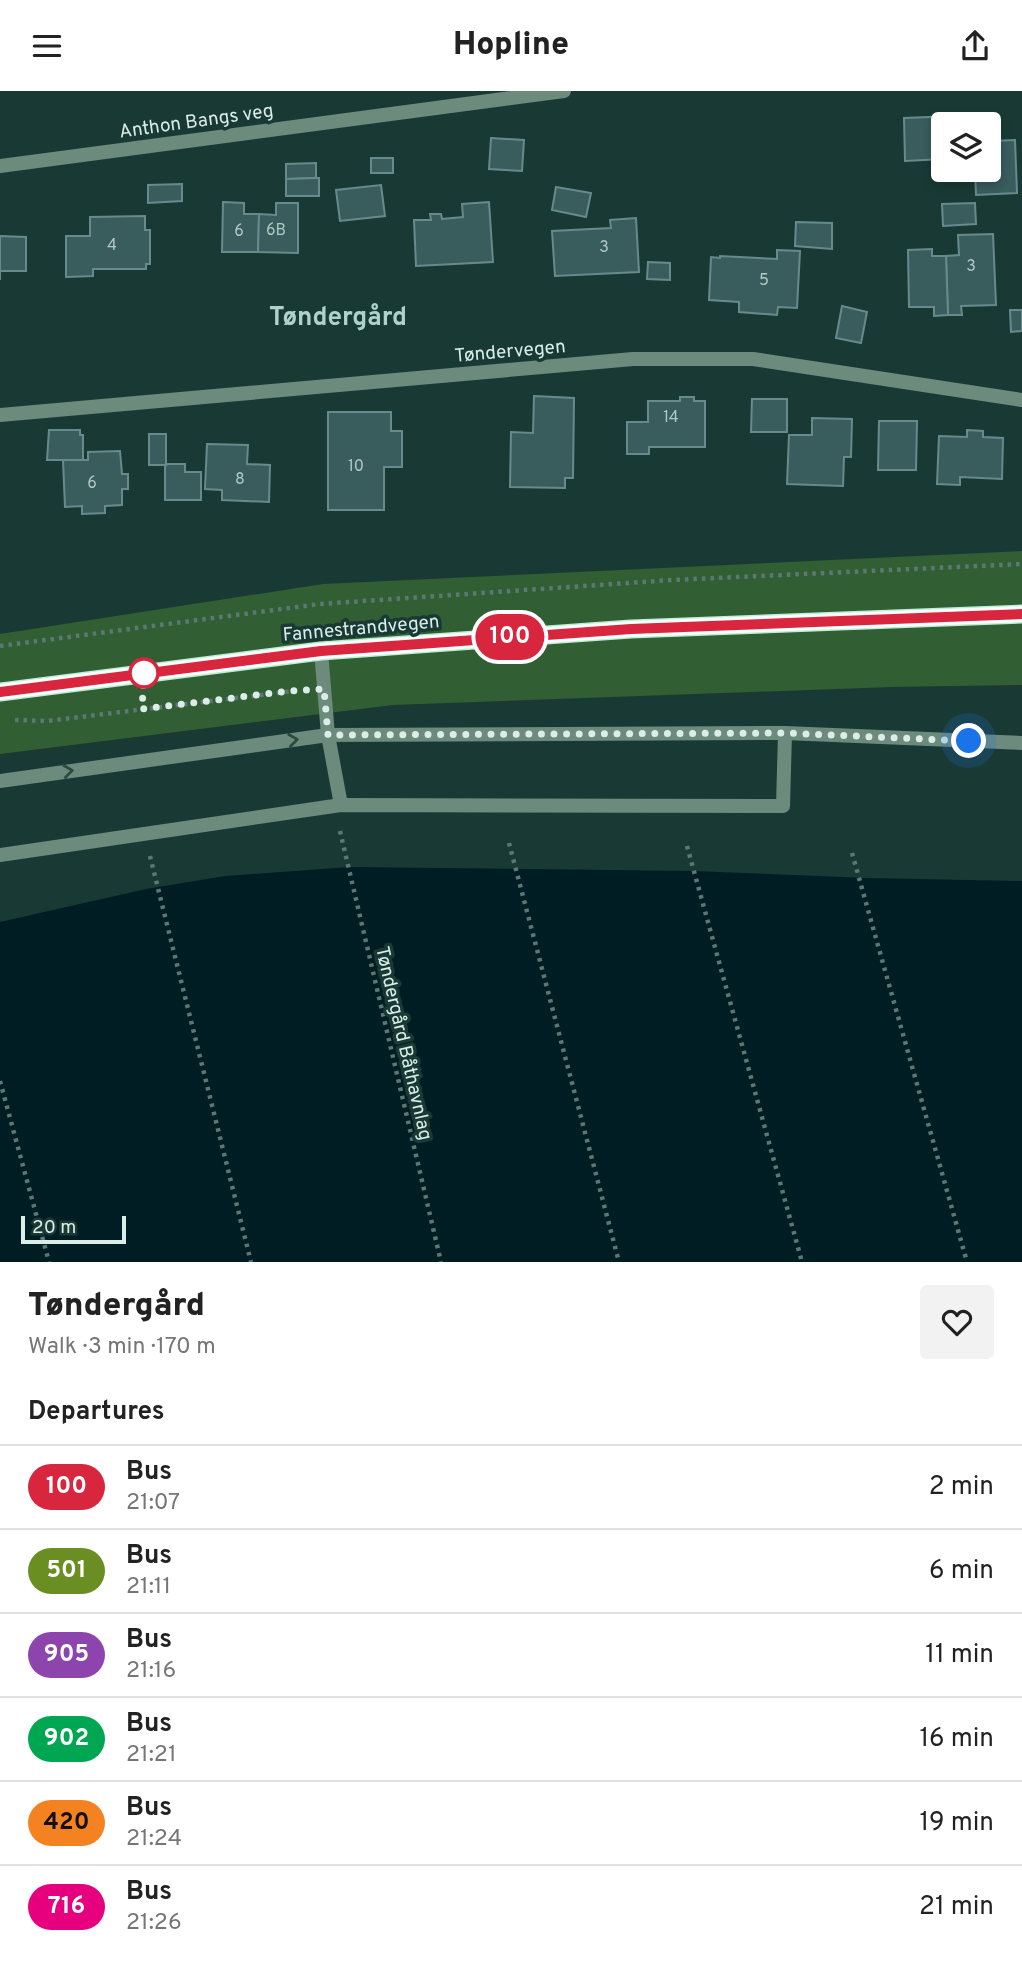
<!DOCTYPE html>
<html lang="en">
<head>
<meta charset="utf-8">
<style>
	body { margin:0; font-family:Overpass,sans-serif; background:#f2f2f2; color:#222; height:100vh; display:flex; flex-direction:column; font-size:26px; white-space:nowrap }
	* { box-sizing:border-box; margin:0 }
	p { font-size:23px; color:#767676 }
	.icon { flex:none; width:38px; height:38px; fill:none; stroke:currentColor; stroke-width:2; stroke-linecap:round; stroke-linejoin:round }
	.map { position:relative; height:1171px; overflow:hidden }
	.side { display:flex; flex-direction:column; background:#fff; flex:1 }
	.side>* { flex:none }
	.badge { padding:0 14px; border-radius:23px; font-size:24px; line-height:46px }
	.fabs { position:absolute; left:931px; top:21px; display:grid; gap:14px }
	.fabs a { display:grid; place-items:center; width:70px; height:70px; border-radius:7px; background:#fff; box-shadow:0 4px 10px #0003; font-size:35px }
	.scale { position:absolute; left:21px; bottom:18px; width:105px; box-sizing:border-box; padding-left:7px; border:4px solid #dbede9; border-top:0; font-size:19px; line-height:24px; white-space:nowrap; color:#dbede9; -webkit-text-stroke:5px #193a34; paint-order:stroke }
	.you { position:absolute; width:35px; height:35px; margin:-18px; border:5px solid #fff; border-radius:50%; background:#1a73e8; box-shadow:0 0 0 10px #1a73e833 }
	.map>.badge { position:absolute; translate:-50% -50%; box-shadow:0 0 0 4px #fff }
	h2 { padding:0 28px; font-size:26px; line-height:63px }
	.round { display:grid; place-items:center; flex:none; width:74px; height:74px; border-radius:7px; background:#f2f2f2 }
	.summary { display:flex; align-items:center; justify-content:space-between; height:119px; padding:0 28px }
	h1 { font-size:33px; font-weight:800; line-height:52px }
	ul { padding:0; list-style:none }
	li { display:flex; align-items:center; gap:21px; height:84px; padding:0 28px; border-top:2px solid #e0e0e0 }
	li div { flex:1 }
	li b { display:block; font-size:26px }
	li em { font-style:normal }
	li .badge { min-width:77px; font-weight:700; text-align:center }
	header { display:flex; justify-content:space-between; align-items:center; height:91px; padding:0 28px; background:#fff; font-size:32px; font-weight:800 }
	.map>svg:first-child { display:block }
</style>
</head>
<body>
<header><svg class="icon" aria-label="menu" viewBox="0 0 24 24"><path d="M4 6h16M4 12h16M4 18h16"/></svg>Hopline<svg class="icon" aria-label="share" viewBox="0 0 24 24"><path d="M12 15V3M7 8l5-5 5 5M5 13v7h14v-7"/></svg></header>
<div class="map">
<svg width="1022" height="1171" viewBox="0 0 1022 1171">
	<rect width="100%" height="100%" fill="#193a34"/>
	<path fill="#315e32" d="M 1022,460 L 1022,594 L 891,596 L 393,614 L 0,663 L 0,543 L 323,493 Z"/>
	<path fill="#011d24" d="M 349,776 L 693,780 L 868,787 L 1022,790 L 1022,1171 L 0,1171 L 0,831 L 146,798 L 225,785 Z"/>
	<g fill="#395c5d" stroke="#678b8c" stroke-width="2">
		<path d="M 980,24 L 980,33 L 943,33 L 943,68 L 905,70 L 904,27 Z"/>
		<path d="M 491,47 L 524,49 L 522,80 L 489,78 Z"/>
		<path d="M 1015,49 L 1017,102 L 976,104 L 975,79 L 989,79 L 990,50 Z"/>
		<rect x="371" y="67" width="22" height="15"/>
		<path d="M 316,72 L 316,87 L 286,88 L 286,73 Z"/>
		<path d="M 316,87 L 319,87 L 319,105 L 286,105 L 286,88 Z"/>
		<path d="M 182,93 L 182,110 L 148,112 L 148,94 Z"/>
		<path d="M 381,94 L 385,125 L 340,130 L 336,99 Z"/>
		<path d="M 556,96 L 591,102 L 586,126 L 552,119 Z"/>
		<path d="M 223,111 L 244,112 L 244,123 L 259,123 L 258,161 L 222,161 Z"/>
		<path d="M 489,111 L 493,171 L 416,175 L 414,129 L 431,129 L 430,123 L 441,123 L 442,128 L 463,126 L 462,113 Z"/>
		<path d="M 276,112 L 298,112 L 298,162 L 258,161 L 259,123 L 276,124 Z"/>
		<path d="M 975,112 L 976,133 L 943,135 L 942,113 Z"/>
		<path d="M 145,125 L 145,139 L 150,139 L 150,173 L 146,173 L 146,178 L 93,178 L 93,185 L 66,186 L 66,145 L 90,145 L 90,126 Z"/>
		<path d="M 636,127 L 639,181 L 555,185 L 552,140 L 611,137 L 610,129 Z"/>
		<path d="M 796,131 L 832,132 L 832,158 L 795,155 Z"/>
		<path d="M 993,143 L 996,214 L 961,215 L 962,224 L 948,224 L 946,165 L 959,164 L 958,144 Z"/>
		<path d="M 0,145 L 26,146 L 26,180 L 0,180 L 0,189 Z"/>
		<path d="M 932,158 L 932,165 L 946,165 L 948,224 L 934,225 L 934,216 L 909,216 L 908,159 Z"/>
		<path d="M 777,159 L 800,160 L 797,217 L 778,216 L 777,224 L 739,221 L 739,211 L 709,209 L 711,166 L 720,167 L 720,165 L 777,168 Z"/>
		<path d="M 648,171 L 670,172 L 670,189 L 647,188 Z"/>
		<path d="M 842,215 L 867,221 L 861,252 L 836,247 Z"/>
		<path d="M 1010,219 L 1022,219 L 1022,240 L 1011,241 Z"/>
		<path d="M 534,305 L 574,307 L 573,387 L 565,387 L 565,397 L 510,396 L 511,341 L 533,342 Z"/>
		<path d="M 680,306 L 694,306 L 694,310 L 705,310 L 705,356 L 649,356 L 649,363 L 627,363 L 627,331 L 648,331 L 648,310 L 680,310 Z"/>
		<path d="M 752,308 L 787,308 L 787,341 L 751,341 Z"/>
		<path d="M 328,321 L 391,321 L 391,340 L 402,340 L 402,376 L 384,376 L 384,419 L 328,419 Z"/>
		<path d="M 812,327 L 852,328 L 851,366 L 844,366 L 843,395 L 787,393 L 789,344 L 812,344 Z"/>
		<path d="M 879,330 L 917,330 L 916,379 L 878,379 Z"/>
		<path d="M 49,339 L 80,339 L 80,344 L 83,344 L 83,369 L 47,369 Z"/>
		<path d="M 967,339 L 983,340 L 983,346 L 1003,347 L 1002,388 L 960,386 L 960,394 L 937,393 L 939,345 L 967,346 Z"/>
		<rect x="149" y="343" width="17" height="31"/>
		<path d="M 207,353 L 248,354 L 247,373 L 270,374 L 269,411 L 222,409 L 222,399 L 205,398 Z"/>
		<path d="M 120,360 L 122,383 L 128,383 L 128,398 L 122,398 L 122,414 L 105,415 L 105,422 L 82,423 L 82,415 L 65,416 L 63,369 L 88,369 L 88,361 Z"/>
		<path d="M 167,373 L 185,373 L 185,381 L 201,381 L 201,409 L 165,409 L 165,376 Z"/>
	</g>
	<g fill="none" stroke-linecap="round" stroke-linejoin="round">
		<g stroke="#5c7873" stroke-width="4.5" stroke-dasharray="3.5 5" stroke-linecap="butt">
			<path d="M 0,555 L 320,513 L 672,489 L 1022,473"/>
			<path d="M 15,629 L 47,630 L 302,599"/>
			<path d="M 340,740 L 441,1171"/>
			<path d="M 509,752 L 619,1171"/>
			<path d="M 687,755 L 802,1171"/>
			<path d="M 852,762 L 967,1171"/>
			<path d="M 150,765 L 251,1171"/>
			<path d="M 0,990 L 49,1171"/>
		</g>
		<g stroke="#6d8b7c" stroke-width="14">
			<path d="M 321,560 L 328,644 L 341,714"/>
			<path d="M 785,642 L 1022,652"/>
			<path d="M 0,690 L 328,644 L 785,642 L 783,715 L 341,714 L 0,764"/>
		</g>
		<g stroke="#6d8b7c" stroke-width="14">
			<path d="M 0,75 L 564,0"/>
			<path d="M 0,324 L 633,268 L 753,268 L 1022,309"/>
		</g>
		<path stroke="#bcf0d5" stroke-width="19" d="M 0,601 L 321,560 L 631,538 L 1022,523"/>
	</g>
	<defs><path id="oneway-chevron" d="M-2-3.5L2.5 0L-2 3.5" fill="none" stroke-width="1.6" stroke-linecap="round" stroke-linejoin="round" transform="scale(1.75)"/></defs>
	<g stroke="#2a4a42">
		<use href="#oneway-chevron" transform="translate(293 649) rotate(-8)"/>
		<use href="#oneway-chevron" transform="translate(68 680) rotate(-8)"/>
	</g>
	<g fill="none" stroke-linecap="round" stroke-linejoin="round">
		<defs>
			<path id="line" d="M 0,601 L 321,560 L 631,538 L 1022,523"/>
		</defs>
		<use href="#line" stroke="#fff" stroke-width="16"/>
		<use href="#line" stroke="#d7263d" stroke-width="10"/>
		<path stroke="#dbede9" stroke-width="7" stroke-dasharray="0 12.6" d="M 144,582 L 142,618 L 290,600 L 324,598 L 328,644 L 785,642 L 969,650"/>
	</g>
	<circle fill="#fff" stroke="#d7263d" stroke-width="3.5" cx="144" cy="582" r="14"/>
	<g text-anchor="middle" stroke-width="7" stroke-linejoin="round" paint-order="stroke">
		<g font-size="16" fill="#b2c9c6">
			<text x="276" y="144">6B</text>
			<text x="239" y="145">6</text>
			<text x="112" y="159">4</text>
			<text x="604" y="161">3</text>
			<text x="971" y="180">3</text>
			<text x="764" y="194">5</text>
			<text x="671" y="331">14</text>
			<text x="356" y="380">10</text>
			<text x="240" y="393">8</text>
			<text x="92" y="397">6</text>
		</g>
		<g font-size="19" fill="#dbede9" stroke="#193a34">
			<text transform="translate(196 29) rotate(-8)" y="7">Anthon Bangs veg</text>
			<text transform="translate(510 259) rotate(-5)" y="7">Tøndervegen</text>
			<text transform="translate(361 536) rotate(-5)" y="7">Fannestrandvegen</text>
			<text transform="translate(405 952) rotate(77)" y="7">Tøndergård Båthavnlag</text>
		</g>
		<g font-size="26" font-weight="bold" fill="#aed2ca" stroke="#193a34">
			<text x="338" y="234">Tøndergård</text>
		</g>
	</g>
</svg>
<div class="fabs">
<a><svg class="icon" aria-label="layers" viewBox="0 0 24 24"><path d="M12 4l9 5-9 5-9-5zM3 14l9 5 9-5"/></svg></a>
</div>
<div class="scale">20 m</div>
<div class="you" style="left:969px;top:650px"></div>
<b class="badge" style="left:510px;top:546px;background:#d7263d;color:#fff">100</b>
</div>
<section class="side">
<div class="summary"><div><h1>Tøndergård</h1><p>Walk · 3 min · 170 m</p></div><a class="round"><svg class="icon" aria-label="heart" viewBox="0 0 24 24"><path d="M12 20l-8-8c-3-5 5-10 8-4 3-6 11-1 8 4z"/></svg></a></div>
<h2>Departures</h2>
<ul>
<li><span class="badge" style="background:#d7263d;color:#fff">100</span><div><b>Bus</b><p>21:07</p></div><em>2 min</em></li>
<li><span class="badge" style="background:#6b8e23;color:#fff">501</span><div><b>Bus</b><p>21:11</p></div><em>6 min</em></li>
<li><span class="badge" style="background:#8e44ad;color:#fff">905</span><div><b>Bus</b><p>21:16</p></div><em>11 min</em></li>
<li><span class="badge" style="background:#00a651;color:#fff">902</span><div><b>Bus</b><p>21:21</p></div><em>16 min</em></li>
<li><span class="badge" style="background:#f58220;color:#111">420</span><div><b>Bus</b><p>21:24</p></div><em>19 min</em></li>
<li><span class="badge" style="background:#e6007e;color:#fff">716</span><div><b>Bus</b><p>21:26</p></div><em>21 min</em></li>
</ul>
</section>
</body>
</html>
